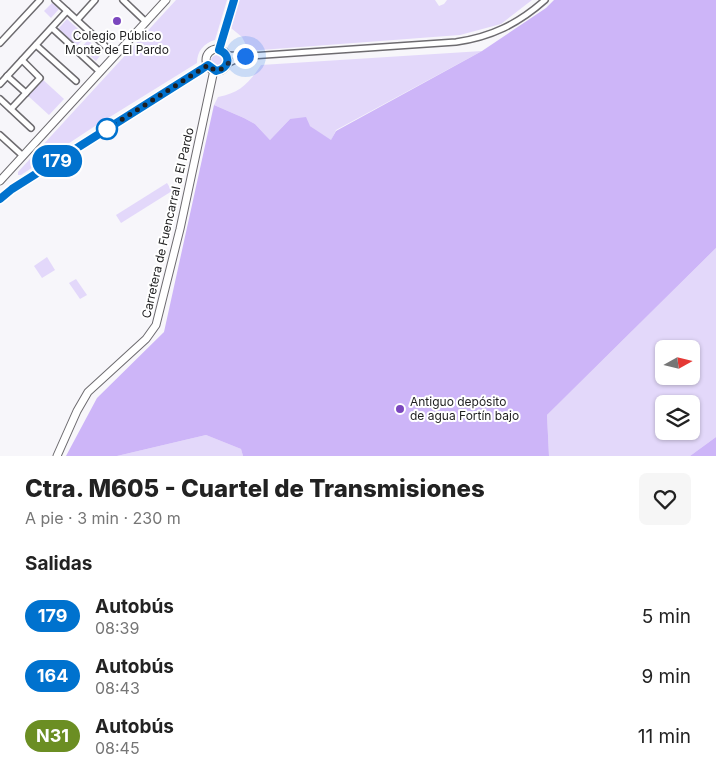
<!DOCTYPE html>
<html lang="es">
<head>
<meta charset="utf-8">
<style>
	body { margin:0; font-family:Inter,sans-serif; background:#f6f6f6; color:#222; height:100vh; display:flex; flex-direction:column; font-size:19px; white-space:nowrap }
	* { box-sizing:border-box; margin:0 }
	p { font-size:16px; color:#767676 }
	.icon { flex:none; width:28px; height:28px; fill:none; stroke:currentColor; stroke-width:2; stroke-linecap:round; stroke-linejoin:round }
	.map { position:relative; height:456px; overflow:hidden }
	.panel { display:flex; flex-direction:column; background:#fff; flex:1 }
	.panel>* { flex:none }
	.badge { padding:0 10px; border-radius:16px; font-size:18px; line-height:32px }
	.needle { width:32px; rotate:82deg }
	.fabs { position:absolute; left:655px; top:340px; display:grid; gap:10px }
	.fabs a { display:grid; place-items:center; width:45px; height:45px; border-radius:8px; background:#fff; box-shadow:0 1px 4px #0004; font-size:25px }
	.you { position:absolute; width:25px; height:25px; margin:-12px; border:4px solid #fff; border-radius:50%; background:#1a73e8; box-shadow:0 0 0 8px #1a73e833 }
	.map>.badge { position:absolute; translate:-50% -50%; box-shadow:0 0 0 2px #fff }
	h2 { padding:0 25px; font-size:19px; line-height:45px }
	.round { display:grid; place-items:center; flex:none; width:52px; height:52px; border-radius:8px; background:#f6f6f6 }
	.headline { display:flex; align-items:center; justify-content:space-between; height:85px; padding:0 25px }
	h1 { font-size:24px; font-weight:800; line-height:38px }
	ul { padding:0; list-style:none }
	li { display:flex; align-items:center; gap:15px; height:60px; padding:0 25px }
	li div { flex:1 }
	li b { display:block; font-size:19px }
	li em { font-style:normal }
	li .badge { min-width:55px; font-weight:700; text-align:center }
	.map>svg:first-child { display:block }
</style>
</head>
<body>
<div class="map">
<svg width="716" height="456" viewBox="0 0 716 456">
	<rect width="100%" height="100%" fill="#f7f6fa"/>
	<g fill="#e3d8fa" fill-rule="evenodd">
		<path d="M 176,0 L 227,0 L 215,40 C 204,43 197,51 197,63 L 92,128 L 21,175 L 18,175 L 18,172 Z"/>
		<path d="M 239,0 L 435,0 L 439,6 L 444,4 L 447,0 L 532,0 L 501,24 L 460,35 L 249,51 L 242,37 L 231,28 Z"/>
		<path d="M 52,3 L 59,9 L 51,18 L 44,11 Z"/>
		<path d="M 67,19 L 86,36 L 77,46 L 58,29 Z"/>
		<path d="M 88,40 L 102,53 L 96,61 L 81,48 Z"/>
		<path d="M 482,51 L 336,130 L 331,141 L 310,126 L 290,119 L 270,140 L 255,124 L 244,118 L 214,105 L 218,97 C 240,93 249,83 261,65 Z"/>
		<circle cx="217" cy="61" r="6"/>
		<path d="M 41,78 L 64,99 L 49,115 L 26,94 Z"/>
		<path d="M 167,183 L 172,191 L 121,223 L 116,215 Z"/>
		<path d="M 716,248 L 716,437 L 690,456 L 549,456 L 547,415 ZM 664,349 L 691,349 L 691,376 L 664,376 ZM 664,404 L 691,404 L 691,431 L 664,431 Z"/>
		<path d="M 47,257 L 55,270 L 42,278 L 34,266 Z"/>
		<path d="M 76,279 L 87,295 L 80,299 L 69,283 Z"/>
		<path d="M 206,435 L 241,449 L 243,456 L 117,456 Z"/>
	</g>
	<g fill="#cdb5f8">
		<path d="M 554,0 L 716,0 L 716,248 L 547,415 L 549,456 L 243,456 L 241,449 L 206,435 L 117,456 L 66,456 L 97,398 L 164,332 L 214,105 L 244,118 L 255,124 L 270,140 L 290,119 L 306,117 L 310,126 L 331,140 L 336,131 L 482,51 L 546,8 Z"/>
		<path d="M 716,437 L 716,456 L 690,456 Z"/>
	</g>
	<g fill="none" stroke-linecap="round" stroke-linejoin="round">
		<defs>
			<g id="street">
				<path d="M 55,0 L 115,55"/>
				<path d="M 123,0 L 146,22"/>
				<path d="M 77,20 L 95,0"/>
				<path d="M 52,28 L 100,72"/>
				<path d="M 0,43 L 40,0"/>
				<path d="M 36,45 L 76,81"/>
				<path d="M 227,55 L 252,56 L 456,42 C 491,37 518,24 545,0"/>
				<path d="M 227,64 L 242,57"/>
				<path d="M 7,76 L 26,93"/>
				<path d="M 0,84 L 67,11"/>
				<path d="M 0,99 L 31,128"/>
				<path d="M 11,109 L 40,78 L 22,60"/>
				<path d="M 0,135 L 23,156"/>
			</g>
			<g id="secondary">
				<path d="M 219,49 L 234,0"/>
				<circle cx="217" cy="60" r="11"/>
				<path d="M 0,181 L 166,0"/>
				<path d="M 0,199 L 12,189 L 208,65"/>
				<path d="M 57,456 L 77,411 L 88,392 L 146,339 L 156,325 L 180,229 L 214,70"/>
			</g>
		</defs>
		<use href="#street" stroke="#6d6b6f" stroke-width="8"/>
		<use href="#secondary" stroke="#6d6b6f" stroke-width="9"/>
		<use href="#street" stroke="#fff" stroke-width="5"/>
		<use href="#secondary" stroke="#fff" stroke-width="7"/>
	</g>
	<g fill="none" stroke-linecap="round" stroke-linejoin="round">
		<defs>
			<path id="line" d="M 0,199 L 12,189 L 202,69 L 208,65 L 216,71 C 229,69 232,55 219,50 L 234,0"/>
		</defs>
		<use href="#line" stroke="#fff" stroke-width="11"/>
		<use href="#line" stroke="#0072ce" stroke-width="8"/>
		<path stroke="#1f1f20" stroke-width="5" stroke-dasharray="0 9" d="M 107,129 L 208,65 L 214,70 L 220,70 L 231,61 L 245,56"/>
	</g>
	<g fill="#7b47be" stroke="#fff" stroke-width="2">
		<circle cx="117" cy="21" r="5"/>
		<circle cx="400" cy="409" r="5"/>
	</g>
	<circle fill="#fff" stroke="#0072ce" stroke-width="2.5" cx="107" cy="129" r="10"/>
	<g text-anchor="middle" stroke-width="4" stroke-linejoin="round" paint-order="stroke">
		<g font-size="12" fill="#1f1f20" stroke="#fff">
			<text x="117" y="40">Colegio Público<tspan x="117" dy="14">Monte de El Pardo</tspan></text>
			<text x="410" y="406" text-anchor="start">Antiguo depósito<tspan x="410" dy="14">de agua Fortín bajo</tspan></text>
		</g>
		<g font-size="12" fill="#1f1f20" stroke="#fff">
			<text transform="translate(168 223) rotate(-77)" y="4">Carretera de Fuencarral a El Pardo</text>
		</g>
	</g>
</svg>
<div class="fabs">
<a><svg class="needle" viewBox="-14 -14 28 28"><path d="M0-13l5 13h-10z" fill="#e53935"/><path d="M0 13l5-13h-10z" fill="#767676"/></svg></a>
<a><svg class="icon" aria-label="layers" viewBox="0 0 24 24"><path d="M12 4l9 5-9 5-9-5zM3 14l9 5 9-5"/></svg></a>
</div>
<div class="you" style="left:245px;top:56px"></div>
<b class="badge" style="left:57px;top:161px;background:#0072ce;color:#fff">179</b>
</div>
<section class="panel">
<div class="headline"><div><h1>Ctra. M605 - Cuartel de Transmisiones</h1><p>A pie · 3 min · 230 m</p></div><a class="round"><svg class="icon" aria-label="heart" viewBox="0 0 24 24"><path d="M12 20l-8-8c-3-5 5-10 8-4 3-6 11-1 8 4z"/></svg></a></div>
<h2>Salidas</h2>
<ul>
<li><span class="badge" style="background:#0072ce;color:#fff">179</span><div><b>Autobús</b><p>08:39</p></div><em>5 min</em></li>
<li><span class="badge" style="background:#0072ce;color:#fff">164</span><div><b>Autobús</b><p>08:43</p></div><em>9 min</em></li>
<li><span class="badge" style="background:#6b8e23;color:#fff">N31</span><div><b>Autobús</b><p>08:45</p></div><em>11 min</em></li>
</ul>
</section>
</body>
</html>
